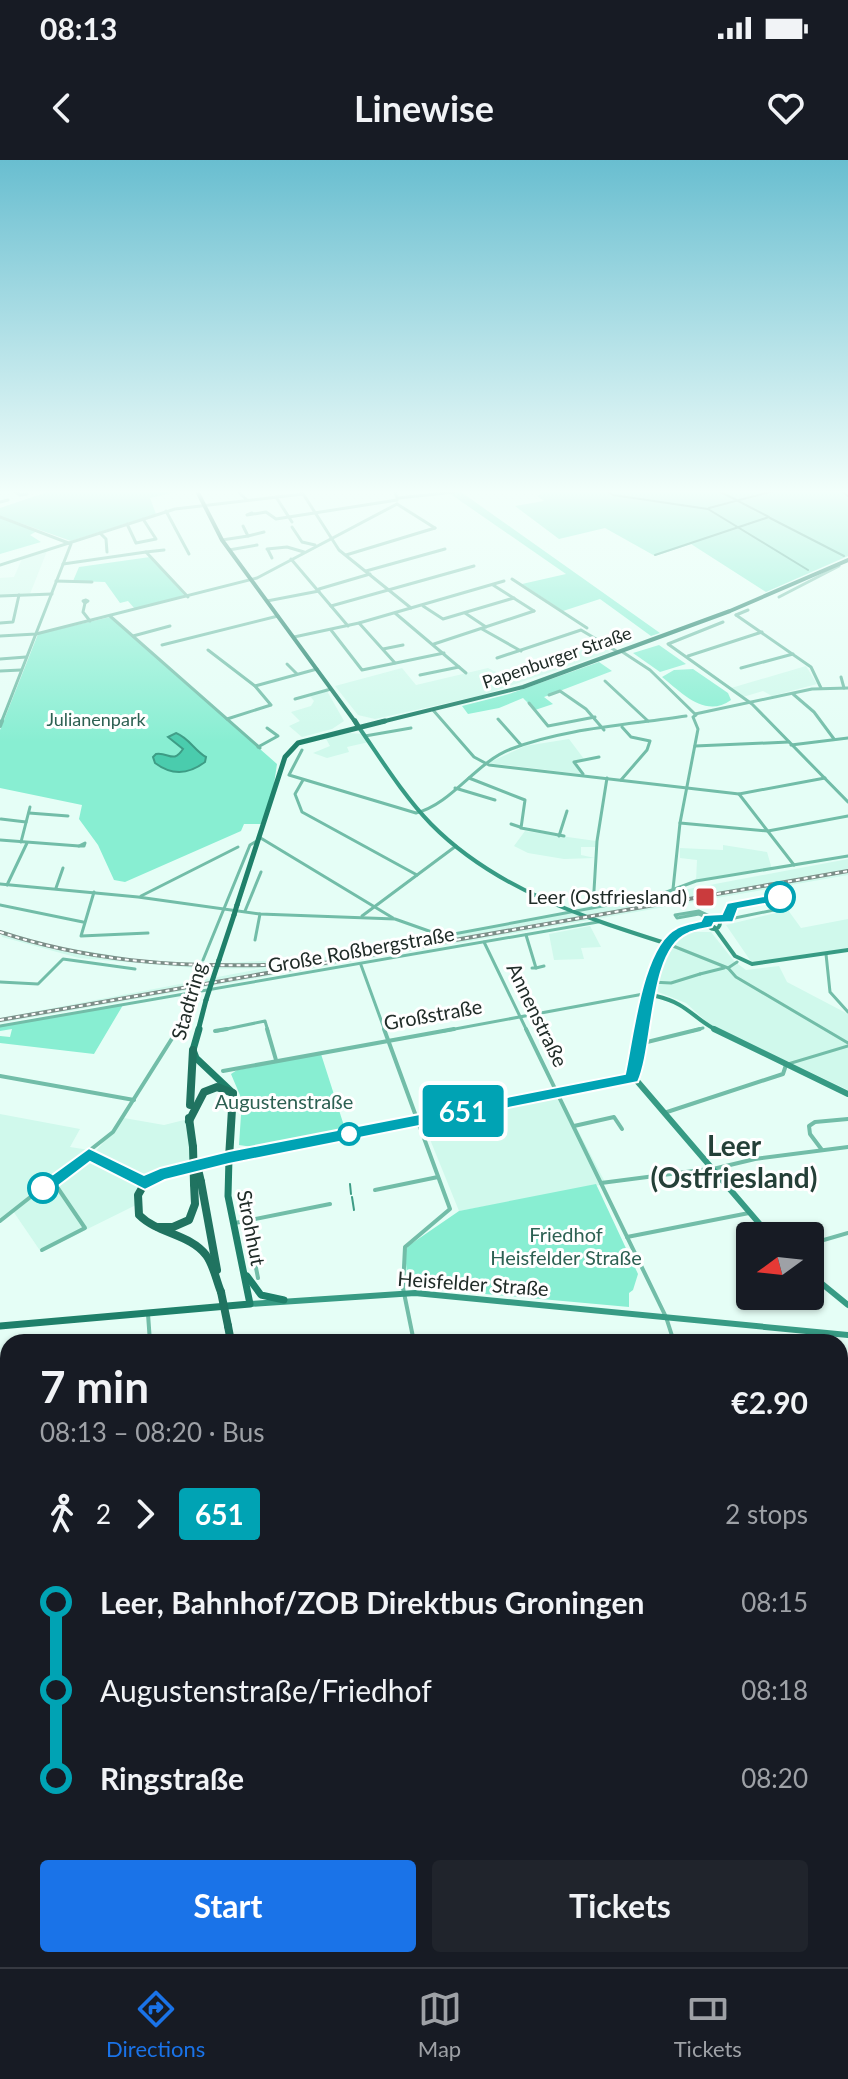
<!DOCTYPE html>
<html lang="en">
<head>
<meta charset="utf-8">
<style>
	body { margin:0; font-family:Lato,sans-serif; background:#20242c; color:#f1f3f6; height:100vh; display:flex; flex-direction:column; font-size:30px; white-space:nowrap }
	* { box-sizing:border-box; margin:0 }
	p { font-size:26px; color:#9ea1a6 }
	.icon { flex:none; width:44px; height:44px; fill:none; stroke:currentColor; stroke-width:2; stroke-linecap:round; stroke-linejoin:round }
	.map { position:relative; flex:1; overflow:hidden }
	.side { position:absolute; left:0px; top:1174px; width:848px; height:634px; display:flex; flex-direction:column; background:#171b24; border-radius:24px 24px 0 0; box-shadow:0 2px 6px #0004 }
	.side>* { flex:none }
	.badge { padding:0 16px; border-radius:6px; font-size:28px; line-height:52px }
	.needle { width:52px; rotate:255deg }
	.fabs { position:absolute; left:736px; top:1062px; display:grid; gap:16px }
	.fabs a { display:grid; place-items:center; width:88px; height:88px; border-radius:8px; background:#171b24; box-shadow:0 2px 6px #0004; font-size:40px }
	.map>.badge { position:absolute; translate:-50% -50%; box-shadow:0 0 0 4px #fff }
	.legs { display:flex; align-items:center; gap:12px; height:88px; padding:0 40px; font-size:26px }
	.legs p { margin-inline-start:auto }
	.overview { display:flex; align-items:center; justify-content:space-between; height:136px; padding:0 40px }
	h1 { font-size:44px; font-weight:700; line-height:60px }
	.cta { display:flex; gap:16px; margin-top:auto; padding:16px 40px }
	.cta a { flex:1; height:92px; border-radius:8px; background:#1a73e8; color:#fff; font-size:32px; font-weight:700; line-height:92px; text-align:center }
	.cta a+a { background:#20242c; color:#f1f3f6 }
	ul { padding:0 40px; list-style:none }
	li { display:flex; align-items:center; gap:28px; height:88px; font-size:30px }
	li i { display:grid; place-items:center; width:12px; height:100%; margin:0 10px; background:currentColor }
	li i::after { content:''; width:20px; height:20px; margin:-10px; border:6px solid; border-radius:50%; background:#171b24 }
	li p { margin-inline-start:auto }
	li:first-child i { background:linear-gradient(#0000 50%,currentColor 0) }
	li:last-child i { background:linear-gradient(currentColor 50%,#0000 0) }
	.status { display:flex; justify-content:space-between; align-items:center; height:56px; padding:0 40px; background:#171b24; direction:ltr }
	.status svg { height:22px; fill:currentColor }
	header { display:flex; justify-content:space-between; align-items:center; height:104px; padding:0 40px; background:#171b24; font-size:36px; font-weight:700 }
	.tabs { display:flex; justify-content:space-around; align-items:center; height:112px; border-top:2px solid #363941; background:#171b24; font-size:22px; color:#9ea1a6 }
	.tabs a { display:grid; justify-items:center; gap:4px }
	.tabs .active { color:#1a73e8 }
	.map>svg:first-child { display:block }
</style>
</head>
<body>
<div class="status"><b>08:13</b><svg viewBox="0 0 49 12"><path d="M0 12V9h3v3zM5 12V6h3v6zM10 12V3h3v9zM15 12V0h3v12zM26 1h20v11H26zM47 4h2v5h-2z"/></svg></div>
<header><svg class="icon" aria-label="back" viewBox="0 0 24 24"><path d="M15 5l-7 7 7 7"/></svg>Linewise<svg class="icon" aria-label="heart" viewBox="0 0 24 24"><path d="M12 20l-8-8c-3-5 5-10 8-4 3-6 11-1 8 4z"/></svg></header>
<div class="map">
<svg width="848" height="1807" viewBox="0 0 848 1807">
	<rect width="100%" height="100%" fill="#e5fef6"/>
	<g fill="#d0f9ec">
		<path d="M 47,391 L 30,434 L 0,436 L 0,418 L 14,417 L 22,399 Z"/>
		<path d="M 597,481 L 610,492 L 483,535 L 375,559 L 358,555 L 335,526 L 402,508 L 416,525 L 488,508 L 498,513 Z"/>
		<path d="M 806,506 L 817,524 L 772,536 L 763,531 L 743,537 L 731,528 Z"/>
		<path d="M 327,531 L 344,561 L 332,569 L 302,577 L 289,566 L 300,561 L 291,552 L 311,546 L 314,541 L 310,536 Z"/>
		<path d="M 349,573 L 363,574 L 369,582 L 347,587 L 349,592 L 327,598 L 313,593 L 330,586 L 325,577 Z"/>
		<path d="M 569,579 L 584,599 L 573,602 L 581,614 L 488,603 L 525,586 Z"/>
		<path d="M 525,671 L 596,681 L 596,687 L 581,687 L 581,695 L 595,698 L 564,699 L 528,693 L 514,686 Z"/>
		<path d="M 723,685 L 767,692 L 772,709 L 696,721 L 697,700 L 680,698 L 680,688 L 723,690 Z"/>
		<path d="M 848,699 L 848,715 L 0,863 L 0,858 L 265,808 L 206,809 L 79,798 L 2,777 L 0,770 L 50,785 L 140,800 L 211,804 L 328,797 Z"/>
		<path d="M 788,750 L 801,768 L 848,759 L 848,788 L 752,803 L 726,765 Z"/>
		<path d="M 590,766 L 601,787 L 581,788 L 584,799 L 554,800 L 549,774 Z"/>
		<path d="M 690,772 L 711,772 L 734,801 L 746,810 L 779,806 L 787,822 L 848,854 L 848,930 L 710,865 L 686,843 L 658,832 L 656,827 L 665,796 L 682,775 Z"/>
		<path d="M 559,934 L 606,1024 L 459,1051 L 423,962 Z"/>
		<path d="M 0,954 L 80,969 L 70,987 L 96,991 L 124,958 L 164,965 L 188,959 L 192,1006 L 153,1017 L 136,1045 L 41,1092 L 13,1051 L 0,1060 Z"/>
		<path d="M 429,1800 L 547,1800 L 550,1805 L 431,1807 Z"/>
	</g>
	<g fill="#88eed2">
		<path d="M 56,329 L 190,329 L 150,338 L 156,354 L 71,381 L 0,356 L 0,348 Z"/>
		<path d="M 534,329 L 848,329 L 848,396 L 766,432 L 691,384 L 655,396 L 605,368 L 559,379 L 515,346 L 544,341 L 537,336 L 542,334 Z"/>
		<path d="M 461,332 L 660,473 L 651,476 L 600,439 L 563,451 L 522,424 L 566,414 L 449,333 Z"/>
		<path d="M 0,357 L 37,371 L 30,375 L 41,382 L 0,394 Z"/>
		<path d="M 150,397 L 186,437 L 135,449 L 128,441 L 120,443 L 105,422 L 73,421 L 79,407 Z"/>
		<path d="M 110,457 L 277,604 L 273,631 L 261,664 L 244,664 L 241,671 L 125,722 L 114,720 L 98,685 L 79,659 L 82,645 L 0,628 L 0,570 L 38,474 Z"/>
		<path d="M 659,485 L 686,504 L 660,512 L 633,493 Z"/>
		<path d="M 599,502 L 612,511 L 544,537 L 553,544 L 535,550 L 523,538 L 499,548 L 468,554 L 462,546 L 509,534 Z"/>
		<path d="M 693,509 L 728,533 L 731,540 C 705,559 681,532 662,517 L 674,510 Z"/>
		<path d="M 123,845 L 94,894 L 0,883 L 0,876 L 10,877 L 12,869 L 0,871 L 0,866 Z"/>
		<path d="M 321,894 L 346,972 L 260,988 L 239,985 L 242,940 L 231,914 L 237,910 Z"/>
		<path d="M 596,1024 L 638,1114 L 633,1130 L 629,1133 L 629,1147 L 408,1127 L 405,1092 L 408,1086 L 459,1051 Z"/>
		<path d="M 8,1418 L 8,1526 L 0,1528 L 0,1419 Z"/>
		<path d="M 8,1697 L 8,1800 L 327,1800 L 323,1807 L 0,1807 L 0,1699 Z"/>
	</g>
	<path fill="#4accad" stroke="#3d9c85" stroke-width="2" d="M 176,573 C 189,578 195,591 206,597 L 205,602 C 188,615 171,615 155,603 L 153,597 L 156,594 C 169,592 173,604 183,589 L 168,577 Z"/>
	<g fill="none" stroke-linecap="round" stroke-linejoin="round">
		<g stroke="#3d9c85" stroke-width="2">
			<path d="M 603,329 L 613,335 L 708,349 L 808,410"/>
			<path d="M 838,329 L 848,336"/>
			<path d="M 709,348 L 781,329"/>
			<path d="M 770,358 L 844,396"/>
			<path d="M 655,395 L 769,357 L 715,329"/>
			<path d="M 350,1024 L 351,1034"/>
			<path d="M 352,1037 L 354,1050"/>
		</g>
		<path stroke="#3d9c85" stroke-width="3" d="M 307,1807 L 312,1800"/>
		<g stroke="#72bda8" stroke-width="3">
			<path d="M 668,784 L 728,808 L 736,817 L 848,883"/>
			<path d="M 728,808 L 737,802"/>
			<path d="M 700,814 L 724,808"/>
			<path d="M 788,904 L 848,886"/>
		</g>
		<g stroke="#72bda8" stroke-width="3">
			<path d="M 12,329 L 20,335 L 27,334"/>
			<path d="M 235,329 L 247,340"/>
			<path d="M 300,329 L 339,390 L 411,448"/>
			<path d="M 394,329 L 397,338"/>
			<path d="M 276,337 L 292,362"/>
			<path d="M 398,338 L 455,332"/>
			<path d="M 0,342 L 8,340"/>
			<path d="M 397,344 L 435,368"/>
			<path d="M 166,351 L 189,394"/>
			<path d="M 252,353 L 247,355 L 266,352 L 276,359 L 397,340"/>
			<path d="M 127,364 L 136,383 L 156,379 L 143,359"/>
			<path d="M 292,367 L 302,382 L 315,385"/>
			<path d="M 100,373 L 106,379 L 107,392"/>
			<path d="M 248,376 L 264,372"/>
			<path d="M 222,380 L 248,376 L 243,366"/>
			<path d="M 267,389 L 287,387 L 304,392"/>
			<path d="M 229,390 L 257,385"/>
			<path d="M 268,390 L 272,398"/>
			<path d="M 146,392 L 164,390"/>
			<path d="M 346,395 L 435,368"/>
			<path d="M 291,399 L 348,466"/>
			<path d="M 63,404 L 146,392 L 188,437"/>
			<path d="M 0,405 L 175,349 L 303,334"/>
			<path d="M 366,411 L 445,389"/>
			<path d="M 512,419 L 587,468"/>
			<path d="M 56,421 L 92,422"/>
			<path d="M 493,425 L 534,451"/>
			<path d="M 319,429 L 370,414"/>
			<path d="M 0,436 L 52,434"/>
			<path d="M 779,437 L 839,406"/>
			<path d="M 86,440 L 88,441 L 85,443 L 83,441 Z"/>
			<path d="M 267,441 L 319,431"/>
			<path d="M 85,443 L 83,452 L 90,461"/>
			<path d="M 331,446 L 474,406"/>
			<path d="M 423,446 L 443,459 L 514,438"/>
			<path d="M 395,453 L 466,513"/>
			<path d="M 465,453 L 486,467"/>
			<path d="M 736,455 L 811,507 L 821,528"/>
			<path d="M 736,455 L 748,450"/>
			<path d="M 110,456 L 260,588"/>
			<path d="M 723,462 L 668,484 L 752,544 L 848,642"/>
			<path d="M 0,463 L 13,462 L 19,435"/>
			<path d="M 359,463 L 395,503"/>
			<path d="M 482,469 L 521,491"/>
			<path d="M 331,470 L 362,510 L 444,493"/>
			<path d="M 0,476 L 36,474 L 257,418 L 397,344"/>
			<path d="M 133,476 L 170,466"/>
			<path d="M 294,477 L 359,463 L 504,421"/>
			<path d="M 434,484 L 534,451"/>
			<path d="M 162,485 L 278,456"/>
			<path d="M 383,489 L 403,485"/>
			<path d="M 208,490 L 255,526 L 271,545 L 227,559"/>
			<path d="M 621,491 L 650,510 L 696,555 L 693,557 L 698,569 L 680,663 L 673,729"/>
			<path d="M 688,496 L 762,472"/>
			<path d="M 497,498 L 581,470 L 618,492"/>
			<path d="M 0,499 L 26,497"/>
			<path d="M 287,504 L 297,514"/>
			<path d="M 741,508 L 793,494"/>
			<path d="M 0,511 L 21,510"/>
			<path d="M 420,515 L 459,507"/>
			<path d="M 841,517 L 844,528"/>
			<path d="M 605,521 L 648,561"/>
			<path d="M 255,526 L 317,509"/>
			<path d="M 793,534 L 814,552 L 834,579"/>
			<path d="M 549,535 L 560,531 L 586,549 L 604,570"/>
			<path d="M 295,539 L 331,529"/>
			<path d="M 529,543 L 548,566 L 595,557"/>
			<path d="M 433,550 L 474,597 L 489,605 L 739,634 L 825,618"/>
			<path d="M 695,554 L 812,529 L 848,528"/>
			<path d="M 498,559 L 521,585"/>
			<path d="M 365,576 L 411,568"/>
			<path d="M 791,585 L 848,578"/>
			<path d="M 695,586 L 789,582"/>
			<path d="M 258,587 L 278,576 L 267,568"/>
			<path d="M 302,590 L 289,615 L 416,653 C 452,644 476,602 511,589 C 565,568 629,565 686,556"/>
			<path d="M 583,614 L 574,602 L 599,597"/>
			<path d="M 469,618 L 525,640 L 521,668 L 564,676"/>
			<path d="M 303,620 L 295,634 L 302,652 L 417,715"/>
			<path d="M 621,620 L 647,590 L 650,581 L 631,577 L 622,567"/>
			<path d="M 455,628 L 495,640"/>
			<path d="M 739,634 L 794,705"/>
			<path d="M 29,653 L 68,656"/>
			<path d="M 1,659 L 26,662"/>
			<path d="M 680,663 L 768,671 L 848,656"/>
			<path d="M 511,664 L 520,667"/>
			<path d="M 559,676 L 567,651"/>
			<path d="M 259,677 L 393,758"/>
			<path d="M 0,680 L 79,686"/>
			<path d="M 21,682 L 30,647"/>
			<path d="M 85,683 L 84,686 L 79,686 Z"/>
			<path d="M 0,724 L 138,737 L 260,754 L 395,759 L 443,776 L 656,736 L 696,721 L 848,696"/>
			<path d="M 7,725 L 27,683"/>
			<path d="M 56,728 L 63,708"/>
			<path d="M 94,732 L 81,776 L 148,773"/>
			<path d="M 141,736 L 238,687"/>
			<path d="M 0,745 L 83,762"/>
			<path d="M 593,747 L 597,681 L 607,618"/>
			<path d="M 245,751 L 261,712"/>
			<path d="M 362,756 L 456,686"/>
			<path d="M 706,757 L 699,754 L 677,758 L 675,755 L 699,751 L 710,756"/>
			<path d="M 720,761 L 784,748"/>
			<path d="M 526,775 L 536,808 L 532,808"/>
			<path d="M 255,780 L 260,754"/>
			<path d="M 484,782 L 527,871"/>
			<path d="M 826,794 L 830,832 L 848,852"/>
			<path d="M 203,800 L 250,685 L 257,681"/>
			<path d="M 361,805 L 385,871"/>
			<path d="M 536,808 L 544,806"/>
			<path d="M 0,822 L 38,824 L 63,799 L 135,809"/>
			<path d="M 651,822 L 671,823 L 700,814"/>
			<path d="M 0,866 L 598,762"/>
			<path d="M 177,871 L 194,834"/>
			<path d="M 217,871 L 265,861 L 268,871"/>
			<path d="M 444,871 L 649,833"/>
			<path d="M 692,871 L 703,868"/>
		</g>
		<g stroke="#72bda8" stroke-width="4">
			<path d="M 267,869 L 276,900"/>
			<path d="M 384,869 L 450,1049 L 405,1087 L 403,1128 L 414,1182"/>
			<path d="M 526,869 L 666,1157 L 674,1182"/>
			<path d="M 215,871 L 227,869"/>
			<path d="M 639,884 L 700,869"/>
			<path d="M 223,911 L 454,869"/>
			<path d="M 0,916 L 134,940"/>
			<path d="M 664,953 L 783,914 L 786,905"/>
			<path d="M 574,966 L 614,957 L 622,969"/>
			<path d="M 822,990 L 810,974 L 809,966 L 815,962 L 848,959"/>
			<path d="M 89,994 L 144,1023"/>
			<path d="M 713,1009 L 755,999 L 848,987"/>
			<path d="M 601,1023 L 709,1009"/>
			<path d="M 375,1030 L 438,1017"/>
			<path d="M 241,1032 L 258,1118"/>
			<path d="M 0,1061 L 113,972 L 178,869"/>
			<path d="M 235,1063 L 330,1044"/>
			<path d="M 627,1077 L 749,1053"/>
			<path d="M 810,1084 L 848,1073"/>
			<path d="M 42,1090 L 85,1068 L 53,1021"/>
			<path d="M 148,1154 L 150,1182"/>
			<path d="M 0,1243 L 8,1242"/>
		</g>
		<g stroke="#72bda8" stroke-width="6">
			<path d="M 840,1284 L 848,1279"/>
			<path d="M 0,1314 L 8,1312"/>
			<path d="M 840,1391 L 848,1404"/>
			<path d="M 840,1438 L 848,1435"/>
			<path d="M 0,1583 L 8,1581"/>
			<path d="M 840,1642 L 848,1641"/>
			<path d="M 840,1696 L 848,1721"/>
			<path d="M 840,1790 L 848,1788"/>
			<path d="M 556,1800 L 560,1807"/>
			<path d="M 737,1807 L 783,1800"/>
		</g>
		<path stroke="#72bda8" stroke-width="3" d="M 0,357 L 71,384 L 1,563"/>
		<path stroke="#72bda8" stroke-width="4" d="M 0,566 L 2,561"/>
		<path stroke="#72bda8" stroke-width="6" d="M 229,998 L 632,918"/>
		<g stroke="#379b84" stroke-width="4">
			<path d="M 358,566 C 381,599 403,635 431,664 C 495,729 583,757 668,784"/>
			<circle cx="714" cy="763" r="6"/>
			<path d="M 714,767 L 735,796 L 752,804 L 848,790"/>
			<path d="M 647,841 L 656,836 C 689,844 691,857 718,871"/>
			<path d="M 642,871 L 660,795 L 679,772 L 707,764"/>
		</g>
		<g stroke="#379b84" stroke-width="6">
			<path d="M 642,869 L 631,914 L 770,1076"/>
			<path d="M 714,869 L 848,934"/>
			<path d="M 810,1114 L 848,1145"/>
			<path d="M 250,1144 L 415,1133 L 848,1175"/>
		</g>
		<g stroke="#1f806a" stroke-width="4">
			<path d="M 196,329 L 222,380 L 356,563"/>
			<path d="M 377,563 L 523,527 L 730,451 L 848,400"/>
		</g>
		<g stroke="#1f806a" stroke-width="5">
			<path d="M 355,561 L 358,566"/>
			<path d="M 237,745 L 285,597 L 298,583 L 385,561"/>
			<path d="M 219,800 L 234,755"/>
			<path d="M 198,871 L 206,840"/>
		</g>
		<g stroke="#1f806a" stroke-width="7">
			<path d="M 199,869 L 193,890 L 196,898 L 233,933"/>
			<path d="M 247,1116 L 261,1135 L 284,1140"/>
			<path d="M 0,1166 L 250,1144 L 228,1036 L 229,998 L 160,1014 L 145,1023"/>
		</g>
		<g stroke="#207360" stroke-width="8">
			<path d="M 190,945 L 193,890"/>
			<path d="M 189,958 L 193,987"/>
			<path d="M 189,961 L 204,932 L 217,927 L 233,933 L 229,998"/>
			<path d="M 201,1022 L 217,1110"/>
			<path d="M 145,1023 L 138,1035 L 139,1055 C 158,1074 190,1074 206,1095 C 214,1106 216,1120 221,1132"/>
			<path d="M 158,1067 L 173,1067 L 189,1060 L 195,1044 L 194,1024"/>
			<path d="M 228,1166 L 231,1182"/>
		</g>
		<path stroke="#207360" stroke-width="10" d="M 405,1800 L 408,1807"/>
		<defs>
			<g id="rail">
				<path d="M 0,772 C 87,801 174,807 265,805"/>
				<path d="M 0,860 L 848,711"/>
			</g>
		</defs>
		<use href="#rail" stroke="#7c8e88" stroke-width="4"/>
		<use href="#rail" stroke="#fff" stroke-width="2" stroke-dasharray="4" stroke-linecap="butt"/>
		<g stroke="#1f806a" stroke-width="5">
			<path d="M 234,755 L 237,745"/>
			<path d="M 206,840 L 219,800"/>
		</g>
		<g stroke="#207360" stroke-width="8">
			<path d="M 193,987 L 194,1024"/>
			<path d="M 197,1005 L 201,1022"/>
			<path d="M 221,1132 L 228,1166"/>
		</g>
	</g>
	<linearGradient id="sky" x2="0" y2="1"><stop stop-color="#69bed0"/><stop offset="0.57" stop-color="#f3fffb"/><stop offset="1" stop-color="#f3fffb" stop-opacity="0"/></linearGradient>
	<rect width="848" height="582" fill="url(#sky)"/>
	<path fill="#00a3b4" stroke="#fff" stroke-width="2" d="M 780,733 L 787,737 L 785,740 L 738,749 L 733,762 L 714,763 L 712,767 C 704,769 694,770 687,774 C 649,791 654,887 638,922 L 229,1004 L 165,1020 L 145,1030 L 90,1002 L 49,1033 L 43,1035 L 34,1028 L 89,988 L 144,1015 L 160,1008 L 229,991 L 625,914 C 633,878 642,785 677,768 C 684,764 693,763 701,761 L 704,755 L 722,754 L 727,743 Z"/>
	<rect fill="#ca3b3d" stroke="#fff" stroke-width="3" x="695" y="727" width="20" height="20" rx="4"/>
	<g fill="#fff" stroke="#00a3b4" stroke-width="4">
		<circle cx="780" cy="737" r="14"/>
		<circle cx="349" cy="974" r="10"/>
		<circle cx="43" cy="1028" r="14"/>
	</g>
	<g text-anchor="middle" stroke-width="6" stroke-linejoin="round" paint-order="stroke">
		<g font-size="18" fill="#202c28" stroke="#fff">
			<text transform="translate(557 498) rotate(-19)" y="6">Papenburger Straße</text>
		</g>
		<g font-size="18" fill="#2d6153" stroke="#fff">
			<text x="96" y="566">Julianenpark</text>
		</g>
		<g font-size="20" fill="#202c28" stroke="#fff" text-anchor="end">
			<text x="687" y="744">Leer (Ostfriesland)</text>
		</g>
		<g font-size="20" fill="#202c28" stroke="#fff">
			<text transform="translate(361 790) rotate(-10)" y="7">Große Roßbergstraße</text>
			<text transform="translate(189 841) rotate(-74)" y="7">Stadtring</text>
			<text transform="translate(433 855) rotate(-10)" y="7">Großstraße</text>
			<text transform="translate(537 855) rotate(64)" y="7">Annenstraße</text>
			<text transform="translate(251 1068) rotate(79)" y="7">Strohhut</text>
			<text transform="translate(473 1124) rotate(4)" y="7">Heisfelder Straße</text>
		</g>
		<g font-size="20" fill="#2d6153" stroke="#fff">
			<text x="284" y="949">Augustenstraße</text>
			<text x="566" y="1082">Friedhof<tspan x="566" dy="23">Heisfelder Straße</tspan></text>
		</g>
		<g font-size="28" font-weight="bold" fill="#254038" stroke="#fff">
			<text x="734" y="996">Leer<tspan x="734" dy="32">(Ostfriesland)</tspan></text>
		</g>
	</g>
</svg>
<div class="fabs">
<a><svg class="needle" viewBox="-14 -14 28 28"><path d="M0-13l5 13h-10z" fill="#e53935"/><path d="M0 13l5-13h-10z" fill="#9ea1a6"/></svg></a>
</div>
<b class="badge" style="left:463px;top:951px;background:#00a3b4;color:#fff">651</b>
<section class="side">
<div class="overview"><div><h1>7 min</h1><p>08:13 – 08:20 · Bus</p></div><b>€2.90</b></div>
<div class="legs"><svg class="icon" aria-label="walk" viewBox="0 0 24 24"><circle cx="13" cy="4" r="2"/><path d="M13 8l-2 6 4 7M11 14l-3 7M7 12l3-4h3l4 4"/></svg>2<svg class="icon" aria-label="forward" viewBox="0 0 24 24"><path d="M9 5l7 7-7 7"/></svg><b class="badge" style="background:#00a3b4;color:#fff">651</b><p>2 stops</p></div>
<ul>
<li><i style="color:#00a3b4"></i><b>Leer, Bahnhof/ZOB Direktbus Groningen</b><p>08:15</p></li>
<li><i style="color:#00a3b4"></i><span>Augustenstraße/Friedhof</span><p>08:18</p></li>
<li><i style="color:#00a3b4"></i><b>Ringstraße</b><p>08:20</p></li>
</ul>
<div class="cta"><a>Start</a><a>Tickets</a></div>
</section>
</div>
<nav class="tabs">
<a class="active"><svg class="icon" aria-label="directions" viewBox="0 0 24 24"><path d="M12 3l9 9-9 9-9-9zM9 14v-3h6M13 9l2 2-2 2"/></svg>Directions</a>
<a><svg class="icon" aria-label="map" viewBox="0 0 24 24"><path d="M3 6l6-2 6 2 6-2v14l-6 2-6-2-6 2zM9 4v14M15 6v14"/></svg>Map</a>
<a><svg class="icon" aria-label="tickets" viewBox="0 0 24 24"><path d="M3 7h18v10H3zM15 7v10"/></svg>Tickets</a>
</nav>
</body>
</html>
